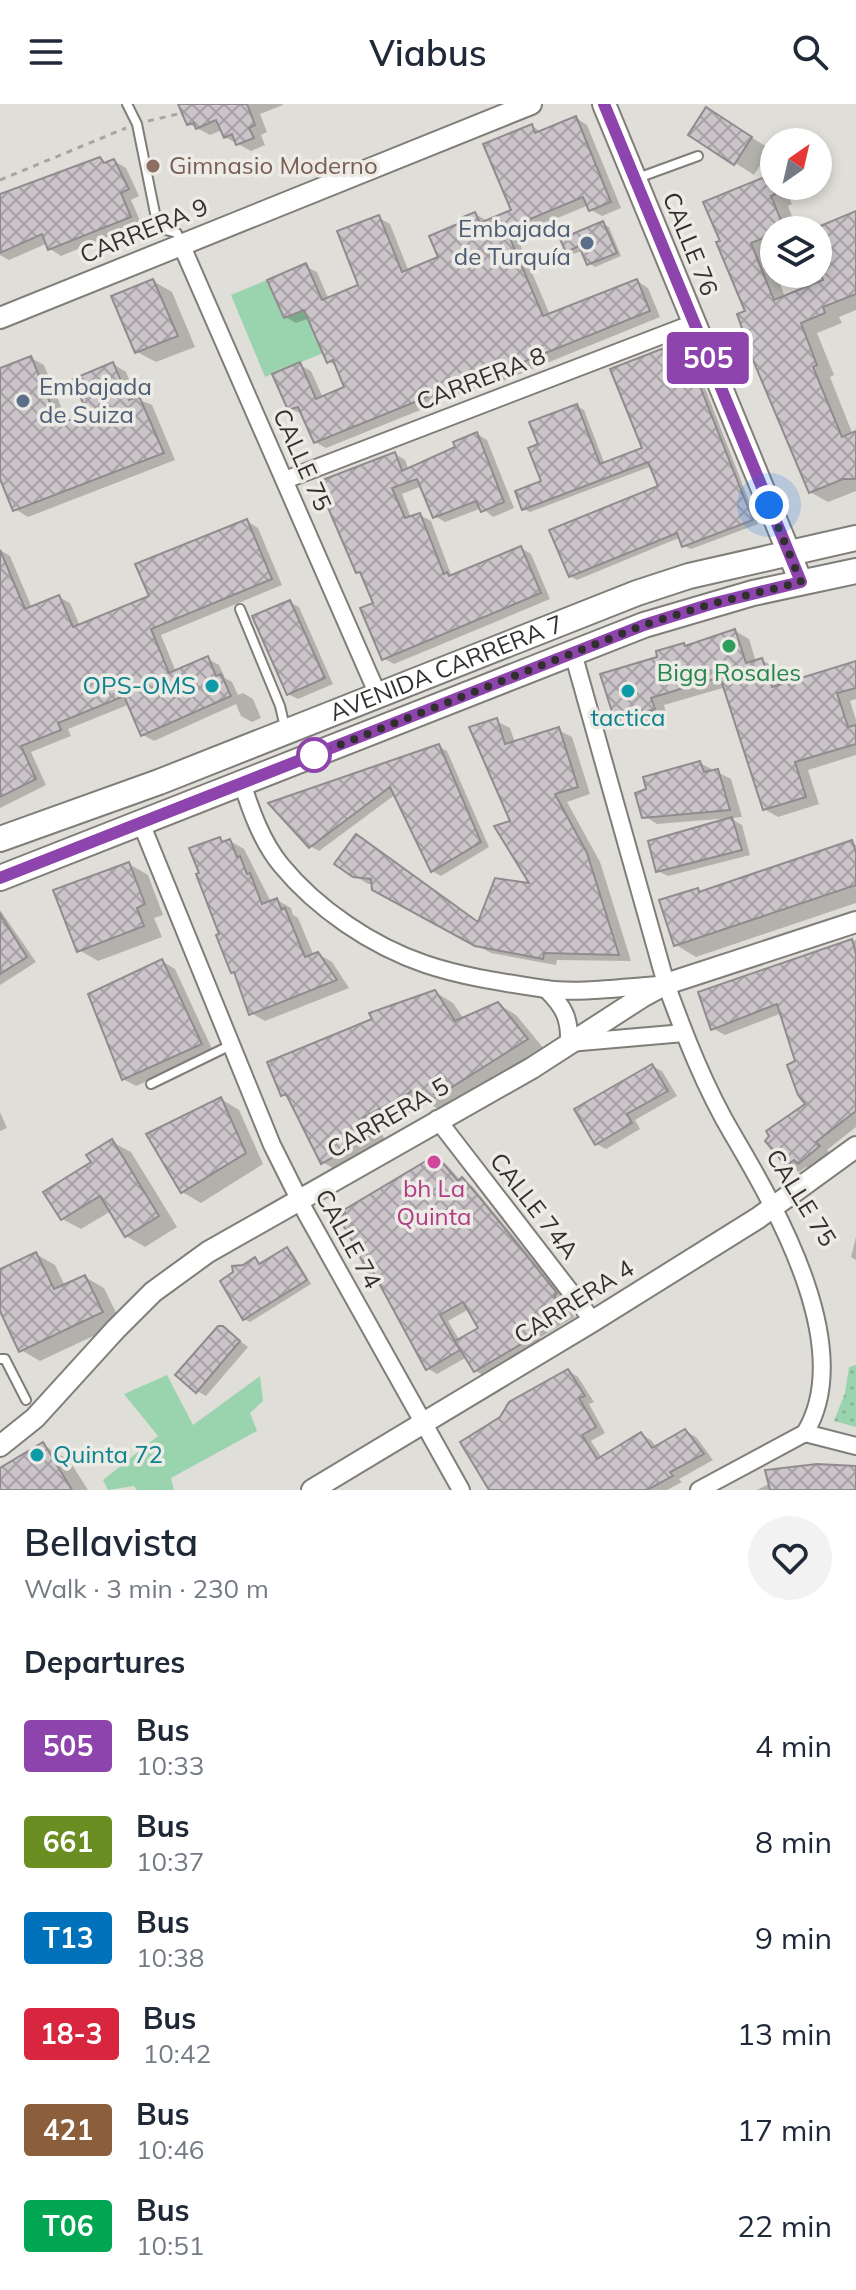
<!DOCTYPE html>
<html lang="en">
<head>
<meta charset="utf-8">
<style>
	body { margin:0; font-family:Mulish,sans-serif; background:#f2f2f3; color:#1f2937; height:100vh; display:flex; flex-direction:column; font-size:30px; white-space:nowrap }
	* { box-sizing:border-box; margin:0 }
	p { font-size:26px; color:#747a83 }
	.icon { flex:none; width:44px; height:44px; fill:none; stroke:currentColor; stroke-width:2; stroke-linecap:round; stroke-linejoin:round }
	.map { position:relative; height:1386px; overflow:hidden }
	.drawer { display:flex; flex-direction:column; background:#fff; flex:1 }
	.drawer>* { flex:none }
	.badge { padding:0 16px; border-radius:6px; font-size:28px; line-height:52px }
	.needle { width:52px; rotate:34deg }
	.fabs { position:absolute; left:760px; top:24px; display:grid; gap:16px }
	.fabs a { display:grid; place-items:center; width:72px; height:72px; border-radius:50%; background:#fff; box-shadow:0 4px 12px #0003; font-size:40px }
	.you { position:absolute; width:40px; height:40px; margin:-20px; border:6px solid #fff; border-radius:50%; background:#1a73e8; box-shadow:0 0 0 12px #1a73e833 }
	.map>.badge { position:absolute; translate:-50% -50%; box-shadow:0 0 0 4px #fff }
	h2 { padding:0 24px; font-size:30px; line-height:72px }
	.round { display:grid; place-items:center; flex:none; width:84px; height:84px; border-radius:42px; background:#f2f2f3 }
	.head { display:flex; align-items:center; justify-content:space-between; height:136px; padding:0 24px }
	h1 { font-size:38px; font-weight:600; line-height:60px }
	ul { padding:0; list-style:none }
	li { display:flex; align-items:center; gap:24px; height:96px; padding:0 24px }
	li div { flex:1 }
	li b { display:block; font-size:30px }
	li em { font-style:normal }
	li .badge { min-width:88px; font-weight:700; text-align:center }
	header { display:flex; justify-content:space-between; align-items:center; height:104px; padding:0 24px; background:#fff; font-size:36px; font-weight:600 }
	.map>svg:first-child { display:block }
</style>
</head>
<body>
<header><svg class="icon" aria-label="menu" viewBox="0 0 24 24"><path d="M4 6h16M4 12h16M4 18h16"/></svg>Viabus<svg class="icon" aria-label="search" viewBox="0 0 24 24"><circle cx="10" cy="10" r="6"/><path d="M15 15l6 6"/></svg></header>
<div class="map">
<svg width="856" height="1386" viewBox="0 0 856 1386">
	<defs>
		<pattern id="park-dots" width="8" height="8" patternUnits="userSpaceOnUse" patternTransform="scale(2)"><rect width="8" height="8" fill="#99d4af"/><path d="M2 2h.1M6 6h.1" fill="none" stroke="#84b697" stroke-width="1.8" stroke-linecap="round"/></pattern>
		<pattern id="building-cross-hatch" width="8" height="8" patternUnits="userSpaceOnUse" patternTransform="scale(2)"><rect width="8" height="8" fill="#cbc5c9"/><path d="M0 0l8 8M0 8l8-8" fill="none" stroke="#a5a0a4"/></pattern>
	</defs>
	<rect width="100%" height="100%" fill="#e0ded8"/>
	<g fill="#99d4af">
		<path d="M 267,176 L 283,214 L 304,206 L 323,249 L 265,273 L 231,191 Z"/>
		<path d="M 167,1271 L 193,1321 L 260,1272 L 263,1297 L 250,1309 L 257,1327 L 171,1374 L 174,1386 L 137,1386 L 134,1382 L 108,1386 L 103,1376 L 158,1332 L 124,1290 Z"/>
	</g>
	<path fill="url(#park-dots)" d="M 856,1261 L 856,1323 L 834,1317 L 845,1289 L 849,1263 Z"/>
	<g fill="#0003" fill-rule="evenodd">
		<path d="M 180,0 L 283,0 L 283,1 L 260,10 L 267,28 L 261,31 L 265,41 L 251,47 L 225,33 L 222,26 L 210,31 L 189,20 Z"/>
		<path d="M 576,14 L 587,21 L 621,104 L 602,112 L 591,106 L 589,101 L 516,131 L 550,211 L 637,177 L 648,184 L 660,213 L 483,285 L 480,282 L 326,344 L 315,338 L 303,310 L 290,305 L 300,261 L 311,267 L 323,294 L 347,284 L 338,263 L 328,257 L 310,214 L 296,219 L 285,213 L 305,162 L 317,168 L 329,196 L 361,182 L 379,114 L 390,120 L 409,168 L 441,154 L 463,120 L 475,110 L 486,116 L 513,108 L 532,22 L 541,28 Z"/>
		<path d="M 725,16 L 770,45 L 754,71 L 690,30 Z"/>
		<path d="M 99,55 L 107,60 L 114,57 L 126,64 L 139,92 L 131,96 L 141,119 L 61,152 L 50,145 L 48,139 L 9,156 L 0,151 L 0,93 Z"/>
		<path d="M 767,74 L 774,78 L 774,82 L 785,84 L 792,100 L 788,102 L 797,126 L 774,126 L 774,146 L 768,149 L 785,193 L 826,177 L 818,158 L 817,126 L 856,109 L 856,206 L 839,213 L 842,219 L 817,229 L 834,271 L 830,273 L 853,331 L 856,330 L 856,387 L 828,398 L 810,388 L 747,208 L 718,140 Z"/>
		<path d="M 603,120 L 609,123 L 621,152 L 595,163 L 589,159 L 583,146 L 574,150 L 568,147 Z"/>
		<path d="M 153,177 L 172,188 L 195,243 L 156,258 L 137,248 Z"/>
		<path d="M 682,239 L 689,243 L 758,420 L 691,445 L 684,442 L 681,433 L 577,476 L 570,472 L 660,383 L 652,362 L 530,408 L 524,405 L 543,378 L 541,342 L 577,302 L 584,306 L 605,361 L 645,345 Z"/>
		<path d="M 31,254 L 44,261 L 68,320 L 90,310 L 113,260 L 126,268 L 137,295 L 152,301 L 175,356 L 28,413 L 15,405 L 0,369 L 0,266 Z"/>
		<path d="M 477,330 L 487,336 L 514,404 L 493,413 L 482,404 L 445,418 L 435,412 L 422,382 L 402,390 L 411,414 L 420,411 L 431,417 L 452,473 L 521,444 L 531,450 L 550,495 L 394,560 L 383,554 L 375,500 L 363,471 L 358,467 L 395,350 L 405,356 L 409,366 L 457,344 Z"/>
		<path d="M 246,417 L 258,424 L 282,481 L 161,531 L 176,568 L 208,555 L 219,561 L 225,574 L 232,578 L 238,591 L 243,589 L 253,595 L 261,614 L 252,618 L 241,612 L 236,600 L 154,637 L 143,631 L 130,600 L 68,625 L 71,632 L 31,648 L 46,681 L 0,704 L 0,446 L 10,452 L 32,504 L 59,493 L 70,499 L 80,522 L 151,493 Z"/>
		<path d="M 289,498 L 299,503 L 333,580 L 298,595 L 288,590 Z"/>
		<path d="M 735,527 L 749,535 L 756,558 L 762,556 L 776,564 L 782,582 L 856,559 L 856,595 L 850,597 L 856,616 L 856,651 L 808,666 L 819,700 L 778,713 L 764,705 L 726,583 L 664,601 L 667,613 L 630,624 L 617,616 L 660,554 L 684,541 L 687,543 Z"/>
		<path d="M 496,617 L 510,624 L 515,639 L 558,626 L 572,633 L 590,690 L 567,698 L 600,758 L 631,857 L 557,856 L 556,861 L 491,849 L 374,785 L 374,780 L 368,780 L 337,760 L 480,820 L 533,782 L 513,718 Z"/>
		<path d="M 438,642 L 447,647 L 489,743 L 441,772 L 432,767 L 396,690 L 319,747 L 310,742 Z"/>
		<path d="M 700,659 L 731,675 L 742,713 L 657,720 L 644,712 Z"/>
		<path d="M 730,714 L 742,721 L 750,751 L 668,772 L 658,767 Z"/>
		<path d="M 220,735 L 226,738 L 230,737 L 244,745 L 271,798 L 277,796 L 291,804 L 293,811 L 298,814 L 314,852 L 318,850 L 332,858 L 349,884 L 265,917 L 251,909 Z"/>
		<path d="M 851,738 L 856,741 L 856,799 L 696,853 L 676,841 L 698,786 L 703,789 Z"/>
		<path d="M 129,760 L 148,771 L 163,811 L 154,814 L 162,833 L 98,857 L 79,846 Z"/>
		<path d="M 0,806 L 36,858 L 0,881 Z"/>
		<path d="M 856,836 L 856,1023 L 827,1046 L 831,1050 L 812,1066 L 806,1063 L 799,1068 L 787,1061 L 808,1000 L 782,909 L 725,931 L 712,924 L 701,889 Z"/>
		<path d="M 162,857 L 175,865 L 213,947 L 136,982 L 123,975 Z"/>
		<path d="M 435,888 L 453,899 L 464,915 L 498,900 L 516,911 L 545,946 L 444,1008 L 428,999 L 379,1025 L 388,1041 L 340,1069 L 323,1058 L 291,995 L 283,991 Z"/>
		<path d="M 652,962 L 662,967 L 677,992 L 635,1016 L 640,1025 L 606,1045 L 596,1040 Z"/>
		<path d="M 221,995 L 239,1006 L 263,1060 L 201,1099 L 182,1088 Z"/>
		<path d="M 0,1008 L 7,1024 L 0,1027 Z"/>
		<path d="M 112,1038 L 131,1048 L 177,1123 L 145,1143 L 126,1132 L 111,1107 L 81,1125 L 62,1115 L 94,1059 Z"/>
		<path d="M 436,1054 L 446,1060 L 461,1077 L 472,1082 L 566,1195 L 562,1198 L 575,1213 L 539,1234 L 542,1239 L 486,1273 L 476,1267 L 467,1253 L 437,1270 L 427,1264 L 379,1174 L 370,1169 ZM 469,1205 L 481,1225 L 460,1237 L 448,1217 Z"/>
		<path d="M 856,1133 L 856,1156 L 851,1153 Z"/>
		<path d="M 287,1145 L 292,1148 L 311,1180 L 250,1218 L 244,1215 L 243,1163 L 255,1156 L 261,1161 Z"/>
		<path d="M 36,1150 L 55,1161 L 65,1182 L 85,1173 L 104,1184 L 121,1219 L 40,1257 L 21,1246 L 0,1202 L 0,1167 Z"/>
		<path d="M 223,1224 L 248,1243 L 206,1292 L 197,1287 Z"/>
		<path d="M 568,1267 L 578,1273 L 594,1298 L 589,1300 L 605,1329 L 591,1337 L 602,1354 L 641,1330 L 651,1336 L 657,1344 L 685,1327 L 696,1333 L 713,1356 L 679,1375 L 682,1378 L 667,1386 L 492,1386 Z"/>
		<path d="M 43,1341 L 69,1356 L 88,1386 L 0,1386 L 0,1367 Z"/>
		<path d="M 856,1364 L 856,1386 L 757,1386 L 771,1379 Z"/>
	</g>
	<g fill="url(#building-cross-hatch)" stroke="#918b8f" stroke-width="2">
		<path d="M 178,0 L 247,0 L 255,21 L 249,24 L 254,34 L 236,41 L 232,30 L 224,34 L 216,16 L 196,25 L 194,19 L 187,21 Z"/>
		<path d="M 706,3 L 752,33 L 734,61 L 688,31 Z"/>
		<path d="M 576,12 L 611,98 L 589,107 L 583,93 L 506,125 L 543,212 L 637,175 L 650,207 L 471,279 L 469,276 L 314,339 L 298,303 L 288,306 L 272,270 L 300,258 L 316,295 L 344,283 L 333,256 L 327,259 L 304,206 L 284,214 L 267,176 L 306,159 L 322,196 L 358,181 L 337,127 L 379,111 L 402,168 L 438,153 L 429,132 L 460,119 L 458,115 L 475,108 L 480,119 L 511,106 L 483,40 L 532,20 L 535,29 Z"/>
		<path d="M 100,53 L 104,59 L 114,55 L 129,85 L 121,89 L 131,113 L 48,146 L 42,130 L 0,149 L 0,90 Z"/>
		<path d="M 767,72 L 776,90 L 771,92 L 785,126 L 774,126 L 774,130 L 751,139 L 774,196 L 823,176 L 818,164 L 818,123 L 856,107 L 856,190 L 823,203 L 825,209 L 801,219 L 817,261 L 813,263 L 842,333 L 856,327 L 856,375 L 843,375 L 809,389 L 753,256 L 737,210 L 745,207 L 716,138 L 720,137 L 703,98 Z"/>
		<path d="M 603,117 L 617,149 L 587,161 L 579,142 L 566,148 L 560,135 Z"/>
		<path d="M 153,175 L 178,232 L 135,249 L 111,192 Z"/>
		<path d="M 682,237 L 753,416 L 682,443 L 677,429 L 569,473 L 549,426 L 658,382 L 648,358 L 522,406 L 515,387 L 541,377 L 528,344 L 538,340 L 529,318 L 577,300 L 600,360 L 642,344 L 610,265 Z"/>
		<path d="M 31,252 L 59,321 L 87,309 L 73,275 L 113,258 L 129,296 L 139,292 L 164,349 L 13,407 L 0,375 L 0,264 Z"/>
		<path d="M 477,328 L 504,398 L 481,408 L 476,397 L 433,414 L 417,375 L 392,384 L 405,414 L 420,409 L 444,470 L 447,468 L 449,472 L 521,442 L 541,489 L 382,556 L 360,504 L 373,499 L 360,468 L 356,469 L 317,378 L 395,348 L 402,367 L 455,343 L 453,338 Z"/>
		<path d="M 247,415 L 272,475 L 151,525 L 169,569 L 208,552 L 216,572 L 221,570 L 231,592 L 141,632 L 124,592 L 58,619 L 61,626 L 21,642 L 36,675 L 0,693 L 0,446 L 25,505 L 59,491 L 73,523 L 149,492 L 135,460 Z"/>
		<path d="M 290,496 L 325,574 L 287,591 L 252,512 Z"/>
		<path d="M 735,525 L 746,559 L 762,554 L 772,583 L 856,557 L 856,584 L 837,589 L 848,623 L 856,621 L 856,640 L 795,658 L 806,693 L 763,706 L 720,573 L 651,594 L 655,605 L 615,617 L 600,570 L 657,553 L 656,547 L 684,539 L 685,542 Z"/>
		<path d="M 497,614 L 505,640 L 559,623 L 578,683 L 555,690 L 587,749 L 619,851 L 544,849 L 543,855 L 475,842 L 372,786 L 371,775 L 353,773 L 334,760 L 356,730 L 478,818 L 495,774 L 529,779 L 494,722 L 510,717 L 469,623 Z"/>
		<path d="M 439,640 L 481,738 L 431,768 L 390,683 L 309,744 L 268,699 Z"/>
		<path d="M 700,657 L 704,668 L 718,665 L 730,706 L 642,714 L 635,689 L 646,685 L 643,673 Z"/>
		<path d="M 732,713 L 742,746 L 656,768 L 648,737 Z"/>
		<path d="M 220,733 L 222,738 L 230,735 L 237,753 L 240,752 L 247,770 L 250,769 L 262,800 L 277,794 L 281,805 L 285,804 L 305,853 L 318,848 L 337,876 L 249,911 L 234,868 L 231,869 L 223,849 L 216,831 L 219,830 L 196,770 L 199,769 L 189,744 Z"/>
		<path d="M 852,736 L 856,749 L 856,781 L 674,842 L 659,796 L 698,784 L 699,788 Z"/>
		<path d="M 129,758 L 145,800 L 137,804 L 144,822 L 77,848 L 53,786 Z"/>
		<path d="M 0,810 L 27,853 L 0,870 Z"/>
		<path d="M 852,835 L 856,850 L 856,1007 L 816,1038 L 820,1042 L 798,1060 L 794,1056 L 786,1062 L 765,1037 L 769,1032 L 766,1027 L 805,1000 L 798,991 L 787,961 L 795,957 L 777,900 L 711,926 L 698,888 Z"/>
		<path d="M 162,855 L 202,940 L 122,976 L 88,890 Z"/>
		<path d="M 435,886 L 455,917 L 498,898 L 528,935 L 425,1000 L 416,985 L 363,1014 L 371,1031 L 321,1060 L 286,990 L 281,992 L 267,958 L 372,915 L 369,909 Z"/>
		<path d="M 652,960 L 668,987 L 627,1010 L 632,1019 L 595,1041 L 574,1005 Z"/>
		<path d="M 221,993 L 246,1049 L 181,1089 L 146,1030 Z"/>
		<path d="M 112,1035 L 159,1112 L 125,1133 L 100,1092 L 61,1116 L 43,1088 L 91,1058 L 86,1051 Z"/>
		<path d="M 436,1051 L 458,1077 L 462,1073 L 480,1094 L 557,1189 L 554,1192 L 566,1207 L 530,1228 L 533,1233 L 474,1268 L 455,1237 L 478,1224 L 463,1198 L 440,1211 L 460,1246 L 426,1266 L 373,1168 L 369,1170 L 345,1124 L 336,1114 L 345,1109 L 344,1106 Z"/>
		<path d="M 287,1143 L 307,1176 L 243,1216 L 220,1177 L 233,1168 L 232,1162 L 243,1161 L 255,1153 L 259,1160 Z"/>
		<path d="M 36,1148 L 54,1185 L 85,1171 L 103,1208 L 19,1248 L 0,1207 L 0,1165 Z"/>
		<path d="M 218,1222 L 223,1222 L 240,1237 L 196,1289 L 175,1271 Z"/>
		<path d="M 568,1265 L 585,1292 L 579,1294 L 596,1323 L 582,1331 L 597,1355 L 641,1328 L 652,1344 L 685,1325 L 704,1350 L 670,1368 L 673,1372 L 647,1386 L 489,1386 L 460,1338 L 500,1313 L 509,1298 Z"/>
		<path d="M 43,1338 L 72,1386 L 0,1386 L 0,1364 Z"/>
		<path d="M 817,1360 L 856,1362 L 856,1386 L 770,1386 L 765,1366 Z"/>
	</g>
	<g fill="none" stroke-linecap="round" stroke-linejoin="round">
		<defs>
			<g id="service">
				<path d="M 127,0 L 137,20 L 158,124 L 177,129 L 181,140"/>
				<path d="M 635,75 L 698,52"/>
				<path d="M 240,505 L 280,602 L 285,623"/>
				<path d="M 151,980 L 231,941"/>
				<path d="M 0,1255 L 5,1255 L 26,1296"/>
			</g>
			<g id="minor">
				<path d="M 181,140 L 378,591"/>
				<path d="M 285,376 L 694,219"/>
				<path d="M 573,549 L 666,880 C 685,932 705,984 733,1031 C 779,1109 856,1245 805,1329 L 699,1386"/>
				<path d="M 242,679 C 251,707 262,738 281,761 C 317,805 372,842 425,860 C 463,873 506,879 545,885 C 578,890 626,883 661,881"/>
				<path d="M 141,719 L 272,1041 L 306,1109 L 461,1386"/>
				<path d="M 546,885 C 564,903 570,914 569,939 L 684,929"/>
				<path d="M 437,1015 L 593,1217"/>
				<path d="M 805,1329 L 856,1342"/>
			</g>
			<g id="tertiary">
				<path d="M 0,214 L 531,0"/>
				<path d="M 0,1342 L 35,1314 L 116,1225 L 153,1188 L 208,1148 L 532,964 L 642,893 L 666,880 L 856,818"/>
				<path d="M 312,1386 L 593,1217 L 758,1114 L 856,1043"/>
			</g>
			<path id="secondary" d="M 604,0 L 801,478"/>
			<g id="primary">
				<path id="s1" d="M 0,735 L 159,678 L 637,489 L 689,472 L 856,434"/>
				<path d="M 0,774 L 644,521 L 753,489 L 856,467"/>
			</g>
		</defs>
		<use href="#service" stroke="#807e78" stroke-width="12"/>
		<use href="#minor" stroke="#807e78" stroke-width="20"/>
		<use href="#tertiary" stroke="#807e78" stroke-width="24"/>
		<use href="#secondary" stroke="#807e78" stroke-width="26"/>
		<use href="#primary" stroke="#807e78" stroke-width="28"/>
		<g stroke="#a7a5a1" stroke-width="3" stroke-dasharray="6 6" stroke-linecap="butt">
			<path d="M 148,17 L 182,9"/>
			<path d="M 0,76 L 126,24"/>
		</g>
		<use href="#service" stroke="#fff" stroke-width="8"/>
		<use href="#minor" stroke="#fff" stroke-width="16"/>
		<use href="#tertiary" stroke="#fff" stroke-width="20"/>
		<use href="#secondary" stroke="#fff" stroke-width="22"/>
		<use href="#primary" stroke="#fff" stroke-width="24"/>
	</g>
	<g fill="none" stroke-linecap="round" stroke-linejoin="round">
		<defs>
			<path id="line" d="M 0,774 L 644,521 L 711,500 L 801,478 L 604,0"/>
		</defs>
		<use href="#line" stroke="#fff" stroke-width="18"/>
		<use href="#line" stroke="#8e44ad" stroke-width="12"/>
		<path stroke="#31302e" stroke-width="8" stroke-dasharray="0 14.4" d="M 314,651 L 644,521 L 711,500 L 801,478 L 769,401"/>
	</g>
	<circle fill="#8d6e63" stroke="#edebe5" stroke-width="3" cx="153" cy="62" r="8"/>
	<g fill="#5c6f8a" stroke="#edebe5" stroke-width="3">
		<circle cx="587" cy="139" r="8"/>
		<circle cx="23" cy="297" r="8"/>
	</g>
	<circle fill="#2e9e5b" stroke="#edebe5" stroke-width="3" cx="729" cy="542" r="8"/>
	<g fill="#0f9aa8" stroke="#edebe5" stroke-width="3">
		<circle cx="212" cy="582" r="8"/>
		<circle cx="628" cy="587" r="8"/>
		<circle cx="37" cy="1351" r="8"/>
	</g>
	<circle fill="#fff" stroke="#8e44ad" stroke-width="4" cx="314" cy="651" r="16"/>
	<circle fill="#d1479c" stroke="#edebe5" stroke-width="3" cx="434" cy="1058" r="8"/>
	<g text-anchor="middle" stroke-width="7" stroke-linejoin="round" paint-order="stroke">
		<g font-size="24" fill="#785e54" stroke="#edebe5" text-anchor="start">
			<text x="169" y="70">Gimnasio Moderno</text>
		</g>
		<g font-size="24" fill="#4e5e75" stroke="#edebe5" text-anchor="end">
			<text x="571" y="133">Embajada<tspan x="571" dy="28">de Turquía</tspan></text>
			<text x="39" y="291" text-anchor="start">Embajada<tspan x="39" dy="28">de Suiza</tspan></text>
		</g>
		<g font-size="24" fill="#31302e" stroke="#edebe5">
			<text transform="translate(144 127) rotate(-22)" y="8">CARRERA 9</text>
			<text transform="translate(690 140) rotate(68)" y="8">CALLE 76</text>
			<text transform="translate(481 275) rotate(-21)" y="8">CARRERA 8</text>
			<text transform="translate(302 356) rotate(66)" y="8">CALLE 75</text>
			<text dy="8" stroke="none"><textPath href="#s1" startOffset="478">AVENIDA CARRERA 7</textPath></text>
			<text transform="translate(388 1014) rotate(-30)" y="8">CARRERA 5</text>
			<text transform="translate(801 1094) rotate(58)" y="8">CALLE 75</text>
			<text transform="translate(534 1102) rotate(52)" y="8">CALLE 74A</text>
			<text transform="translate(348 1135) rotate(61)" y="8">CALLE 74</text>
			<text transform="translate(574 1198) rotate(-32)" y="8">CARRERA 4</text>
		</g>
		<g font-size="24" fill="#27864d" stroke="#edebe5">
			<text x="729" y="577">Bigg Rosales</text>
		</g>
		<g font-size="24" fill="#0d838f" stroke="#edebe5" text-anchor="end">
			<text x="196" y="590">OPS-OMS</text>
			<text x="628" y="622" text-anchor="middle">tactica</text>
			<text x="53" y="1359" text-anchor="start">Quinta 72</text>
		</g>
		<g font-size="24" fill="#b23c85" stroke="#edebe5">
			<text x="434" y="1093">bh La<tspan x="434" dy="28">Quinta</tspan></text>
		</g>
	</g>
</svg>
<div class="fabs">
<a><svg class="needle" viewBox="-14 -14 28 28"><path d="M0-13l5 13h-10z" fill="#e53935"/><path d="M0 13l5-13h-10z" fill="#747a83"/></svg></a>
<a><svg class="icon" aria-label="layers" viewBox="0 0 24 24"><path d="M12 4l9 5-9 5-9-5zM3 14l9 5 9-5"/></svg></a>
</div>
<div class="you" style="left:769px;top:401px"></div>
<b class="badge" style="left:708px;top:254px;background:#8e44ad;color:#fff">505</b>
</div>
<section class="drawer">
<div class="head"><div><h1>Bellavista</h1><p>Walk · 3 min · 230 m</p></div><a class="round"><svg class="icon" aria-label="heart" viewBox="0 0 24 24"><path d="M12 20l-8-8c-3-5 5-10 8-4 3-6 11-1 8 4z"/></svg></a></div>
<h2>Departures</h2>
<ul>
<li><span class="badge" style="background:#8e44ad;color:#fff">505</span><div><b>Bus</b><p>10:33</p></div><em>4 min</em></li>
<li><span class="badge" style="background:#6b8e23;color:#fff">661</span><div><b>Bus</b><p>10:37</p></div><em>8 min</em></li>
<li><span class="badge" style="background:#0072bc;color:#fff">T13</span><div><b>Bus</b><p>10:38</p></div><em>9 min</em></li>
<li><span class="badge" style="background:#d7263d;color:#fff">18-3</span><div><b>Bus</b><p>10:42</p></div><em>13 min</em></li>
<li><span class="badge" style="background:#8b5e3c;color:#fff">421</span><div><b>Bus</b><p>10:46</p></div><em>17 min</em></li>
<li><span class="badge" style="background:#00a651;color:#fff">T06</span><div><b>Bus</b><p>10:51</p></div><em>22 min</em></li>
</ul>
</section>
</body>
</html>
